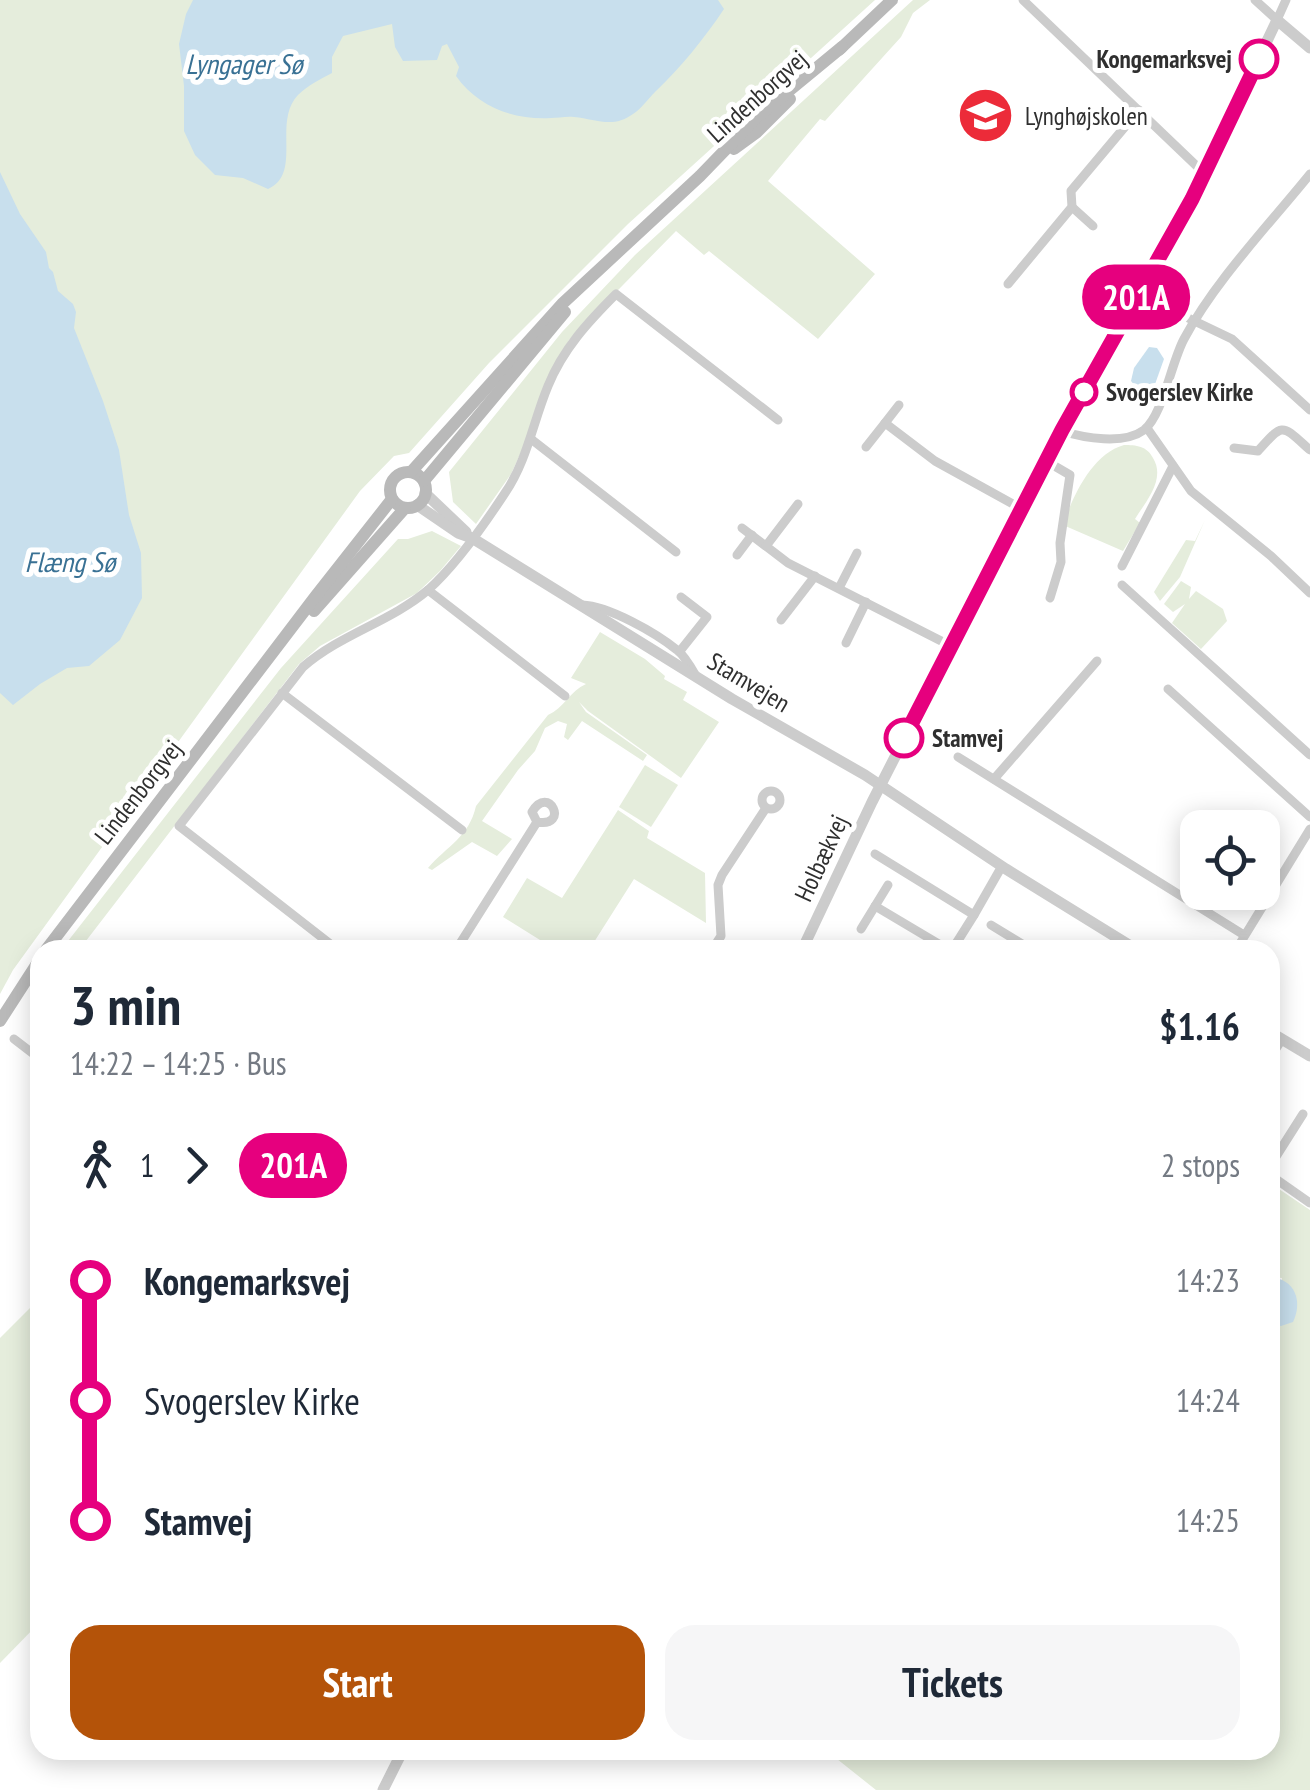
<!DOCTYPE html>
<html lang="en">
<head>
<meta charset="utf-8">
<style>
	body { margin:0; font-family:"PT Sans Narrow",sans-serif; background:#f6f6f7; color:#1f2937; height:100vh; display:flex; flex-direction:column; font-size:38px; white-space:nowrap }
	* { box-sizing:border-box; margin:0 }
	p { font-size:32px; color:#747a83 }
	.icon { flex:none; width:55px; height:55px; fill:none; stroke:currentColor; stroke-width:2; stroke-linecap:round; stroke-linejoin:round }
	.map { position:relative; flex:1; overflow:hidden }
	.details { position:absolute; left:30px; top:940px; width:1250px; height:820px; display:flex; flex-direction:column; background:#fff; border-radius:30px; box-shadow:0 5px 25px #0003 }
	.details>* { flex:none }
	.badge { padding:0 20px; border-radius:32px; font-size:35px; line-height:65px }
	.fabs { position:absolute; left:1180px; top:810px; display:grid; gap:20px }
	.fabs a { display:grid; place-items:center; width:100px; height:100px; border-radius:20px; background:#fff; box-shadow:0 5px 25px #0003; font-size:50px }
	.map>.badge { position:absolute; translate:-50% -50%; box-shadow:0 0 0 5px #fff }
	.legs { display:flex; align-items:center; gap:15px; height:110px; padding:0 40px; font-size:32px }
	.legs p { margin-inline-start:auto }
	.head { display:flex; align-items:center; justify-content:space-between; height:170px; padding:0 40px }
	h1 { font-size:55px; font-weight:600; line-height:75px }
	.cta { display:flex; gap:20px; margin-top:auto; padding:20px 40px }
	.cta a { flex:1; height:115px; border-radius:30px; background:#b45309; color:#fff; font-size:40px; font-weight:600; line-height:115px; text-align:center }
	.cta a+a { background:#f6f6f7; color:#1f2937 }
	ul { padding:0 40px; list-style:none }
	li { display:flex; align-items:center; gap:35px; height:120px; font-size:38px }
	li i { display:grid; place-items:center; width:15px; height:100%; margin:0 12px; background:currentColor }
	li i::after { content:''; width:25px; height:25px; margin:-12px; border:8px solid; border-radius:50%; background:#fff }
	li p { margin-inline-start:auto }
	li:first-child i { background:linear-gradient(#0000 50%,currentColor 0) }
	li:last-child i { background:linear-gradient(currentColor 50%,#0000 0) }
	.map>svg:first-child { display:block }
</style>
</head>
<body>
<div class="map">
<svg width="1310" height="1790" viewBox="0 0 1310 1790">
	<rect width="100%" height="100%" fill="#fff"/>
	<g fill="#e5eddc">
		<path d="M 0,0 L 875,0 L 628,224 L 489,363 L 409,453 L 394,456 L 360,491 L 13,970 L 0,994 Z"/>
		<path d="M 913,0 L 930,0 L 913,13 L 901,37 L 825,121 L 820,119 L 768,181 L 875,274 L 818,339 L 709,251 L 704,255 L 676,231 L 569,340 L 553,367 L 528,437 L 511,474 L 476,524 L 453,502 L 449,472 L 562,332 L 635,255 Z"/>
		<path d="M 1124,445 C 1136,445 1147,446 1153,458 C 1166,479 1146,501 1135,519 L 1140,523 L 1123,551 L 1063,525 C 1073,496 1092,454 1124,445 Z"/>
		<path d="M 1205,520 L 1180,577 L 1160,601 L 1154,592 L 1186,540 L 1195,541 Z"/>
		<path d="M 432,531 L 461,546 L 440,571 L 417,593 L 320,646 L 299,664 L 79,950 L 61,950 L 281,668 L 398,539 L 408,539 Z"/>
		<path d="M 1181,581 L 1191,587 L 1189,599 L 1196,591 L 1223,609 L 1227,621 L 1201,649 L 1172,623 L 1185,604 L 1173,612 L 1164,604 Z"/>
		<path d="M 600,632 L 645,659 L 665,676 L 664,679 L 687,692 L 683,700 L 719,722 L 681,778 L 588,711 L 579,702 L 586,712 L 647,755 L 643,761 L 582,721 L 568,740 L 564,737 L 567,724 L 558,721 L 545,728 L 535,751 L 518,770 L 482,821 L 512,839 L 497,856 L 472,842 L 432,870 L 428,868 C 447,846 469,837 476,806 L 548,715 C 564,708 570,691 586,684 L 571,678 Z"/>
		<path d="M 645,765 L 678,785 L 651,827 L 619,807 Z"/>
		<path d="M 618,810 L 649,831 L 647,838 L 705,873 L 706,923 L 634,879 L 589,950 L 556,950 L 503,917 L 527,878 L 562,898 Z"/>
		<path d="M 1270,1183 L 1310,1210 L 1310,1790 L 876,1790 L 832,1755 L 833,1750 L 1270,1750 L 1270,1325 L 1281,1326 L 1282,1278 L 1270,1277 Z"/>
		<path d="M 40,1298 L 40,1622 L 0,1663 L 0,1338 Z"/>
	</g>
	<g fill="#c8dfed">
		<path d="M 193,0 L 718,0 L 724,9 C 704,39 681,67 655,92 C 648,99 641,109 633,114 C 613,129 596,119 574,117 C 566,116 558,118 551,118 C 513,120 478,107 456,76 L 459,67 L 447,44 L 442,46 L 437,60 L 403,61 L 395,47 L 392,24 L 343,36 L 332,57 L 332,73 C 321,79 308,85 298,95 C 272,122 303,173 268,189 L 243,178 L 215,175 L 195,155 L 184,131 L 184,86 L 179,44 L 186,14 Z"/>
		<path d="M 0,172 L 20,214 L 46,252 L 49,268 L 53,272 L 58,291 L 73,304 L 76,312 L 74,328 L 103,401 L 119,450 L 129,515 L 141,553 L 142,598 L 120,640 L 89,666 L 67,668 L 40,684 L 13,705 L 0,693 Z"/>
		<path d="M 1149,347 L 1157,348 L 1164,359 L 1154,387 L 1144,391 L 1137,388 L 1131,381 L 1134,368 Z"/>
		<path d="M 1270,1277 C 1295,1279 1303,1301 1293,1322 L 1281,1326 L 1270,1325 Z"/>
	</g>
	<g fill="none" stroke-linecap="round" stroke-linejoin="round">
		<g stroke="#ccc" stroke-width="9">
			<path d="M 1023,0 L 1205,174"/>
			<path d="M 1255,0 L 1277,20 L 1286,0"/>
			<path d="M 1072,207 L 1093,226"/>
			<path d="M 1008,284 L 1072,207 L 1071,191 L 1139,110"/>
			<path d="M 1138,294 L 1232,339 L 1310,410"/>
			<path d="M 885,423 L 899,405"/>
			<path d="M 1147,428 L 1191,491 L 1271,556 L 1310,593"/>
			<path d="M 1062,431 C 1084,438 1124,445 1144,430 C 1163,415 1171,363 1184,339 C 1215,281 1268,226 1310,174"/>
			<path d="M 531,439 L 676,552"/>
			<path d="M 866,447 L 885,423 L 935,461 L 1022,509"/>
			<path d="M 1234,448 L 1258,451 C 1284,422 1281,424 1310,450"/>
			<path d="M 1046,461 L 1070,475 L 1060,543 L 1061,562 L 1050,598"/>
			<path d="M 742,528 L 788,563 L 951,646"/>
			<path d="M 766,546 L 798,504"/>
			<path d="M 737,555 L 752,535"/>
			<path d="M 1122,566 L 1173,466"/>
			<path d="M 1122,585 L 1310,755"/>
			<path d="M 839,588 L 857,553"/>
			<path d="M 428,590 L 565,696"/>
			<path d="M 582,605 C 609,606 656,633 677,650 C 685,656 691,667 696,676"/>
			<path d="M 781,620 L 815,576"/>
			<path d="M 846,643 L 866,602"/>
			<path d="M 680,651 L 707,617 L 681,597"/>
			<path d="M 1168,689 L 1310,817"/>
			<path d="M 282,693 L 462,830"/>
			<path d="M 958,757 L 1244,935"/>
			<path d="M 994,779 L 1097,661"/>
			<circle cx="771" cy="800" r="9"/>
			<path d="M 875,854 L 974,915 L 1002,866"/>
			<path d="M 875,906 L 949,950"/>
			<path d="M 991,925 L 1032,950"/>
			<path d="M 861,929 L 888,885"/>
			<path d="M 338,950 L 179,826 L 303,667 C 341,634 390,622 428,590 C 456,565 484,525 505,493 C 527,461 533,422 548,386 C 563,349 588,322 616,294 L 778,420"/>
			<path d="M 456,950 L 537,822 L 532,812 C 549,783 570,828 537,822"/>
			<path d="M 712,950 L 721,936 L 718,885 L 722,875 L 766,808"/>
			<path d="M 952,950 L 974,915"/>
			<path d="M 1236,950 L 1310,829"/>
			<path d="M 14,1039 L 40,1059"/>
			<path d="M 1270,1058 L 1282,1039"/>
			<path d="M 1270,1166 L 1303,1114"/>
			<path d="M 1270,1175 L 1310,1203"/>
		</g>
		<g stroke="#ccc" stroke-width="11">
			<path d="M 425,493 L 466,532"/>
			<path d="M 417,505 L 458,533 L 472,538 L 732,699 L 865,775 L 1006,869 L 1137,950"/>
			<path d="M 802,950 L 872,802 L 1046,461 L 1192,199 L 1277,20 L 1310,48"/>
			<path d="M 1270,1032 L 1310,1056"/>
			<path d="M 383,1790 L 403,1750"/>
		</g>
		<g stroke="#b9b9b9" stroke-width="12">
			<path d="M 839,50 L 892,0"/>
			<path d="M 734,149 L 756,133 L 790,99"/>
			<circle cx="408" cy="490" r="18"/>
			<path d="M 411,472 L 562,304 L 700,176 L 757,117 L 842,47"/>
			<path d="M 424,481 L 565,312"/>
			<path d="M 314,611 L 405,508"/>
			<path d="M 46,950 L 315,597 L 392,499"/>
			<path d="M 0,1021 L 40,959"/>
		</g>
	</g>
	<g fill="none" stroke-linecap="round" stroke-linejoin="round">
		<defs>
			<path id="line-1" d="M 904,738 L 1062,430 L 1192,199 L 1259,59"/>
		</defs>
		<use href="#line-1" stroke="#fff" stroke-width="22"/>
		<use href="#line-1" stroke="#e6007e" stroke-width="15"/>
	</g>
	<defs>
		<symbol id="school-disc" viewBox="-11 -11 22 22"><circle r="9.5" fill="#ec2b39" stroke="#fff"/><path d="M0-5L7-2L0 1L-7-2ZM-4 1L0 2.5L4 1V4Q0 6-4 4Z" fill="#fff"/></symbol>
	</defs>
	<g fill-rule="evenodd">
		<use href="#school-disc" x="954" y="84" width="63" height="63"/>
	</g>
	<g fill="#fff" stroke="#e6007e" stroke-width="5">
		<circle cx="1259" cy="59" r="18"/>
		<circle cx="1084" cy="392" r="12"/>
		<circle cx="904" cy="738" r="18"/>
	</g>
	<g text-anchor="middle" stroke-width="10" stroke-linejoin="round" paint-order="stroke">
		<g font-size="25" font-weight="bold" fill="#2f2f2f" stroke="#fff" text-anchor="start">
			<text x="1232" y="68" text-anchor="end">Kongemarksvej</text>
			<text x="1106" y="401">Svogerslev Kirke</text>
			<text x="932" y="747">Stamvej</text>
		</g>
		<g font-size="25" fill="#2f2f2f" stroke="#fff">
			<text transform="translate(757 96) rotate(-42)" y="9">Lindenborgvej</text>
			<text transform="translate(749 682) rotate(31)" y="9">Stamvejen</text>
			<text transform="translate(138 792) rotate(-52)" y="9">Lindenborgvej</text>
			<text transform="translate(821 858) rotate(-65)" y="9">Holbækvej</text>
		</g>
		<g font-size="25" fill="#2f2f2f" stroke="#fff" text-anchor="start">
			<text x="1025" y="125">Lynghøjskolen</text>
		</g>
		<g font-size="28" font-style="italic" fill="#397194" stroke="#fff">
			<text x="244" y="74">Lyngager Sø</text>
			<text x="70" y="572">Flæng Sø</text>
		</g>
	</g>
</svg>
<div class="fabs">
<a><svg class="icon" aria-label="locate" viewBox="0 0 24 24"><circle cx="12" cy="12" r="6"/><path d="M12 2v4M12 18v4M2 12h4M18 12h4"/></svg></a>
</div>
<b class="badge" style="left:1136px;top:297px;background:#e6007e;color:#fff">201A</b>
<section class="details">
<div class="head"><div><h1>3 min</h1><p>14:22 – 14:25 · Bus</p></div><b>$1.16</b></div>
<div class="legs"><svg class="icon" aria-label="walk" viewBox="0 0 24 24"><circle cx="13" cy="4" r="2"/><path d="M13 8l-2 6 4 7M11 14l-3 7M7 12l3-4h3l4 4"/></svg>1<svg class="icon" aria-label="forward" viewBox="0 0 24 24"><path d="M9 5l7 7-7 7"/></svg><b class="badge" style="background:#e6007e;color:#fff">201A</b><p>2 stops</p></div>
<ul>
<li><i style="color:#e6007e"></i><b>Kongemarksvej</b><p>14:23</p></li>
<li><i style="color:#e6007e"></i><span>Svogerslev Kirke</span><p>14:24</p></li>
<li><i style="color:#e6007e"></i><b>Stamvej</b><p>14:25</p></li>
</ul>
<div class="cta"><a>Start</a><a>Tickets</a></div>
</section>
</div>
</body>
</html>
